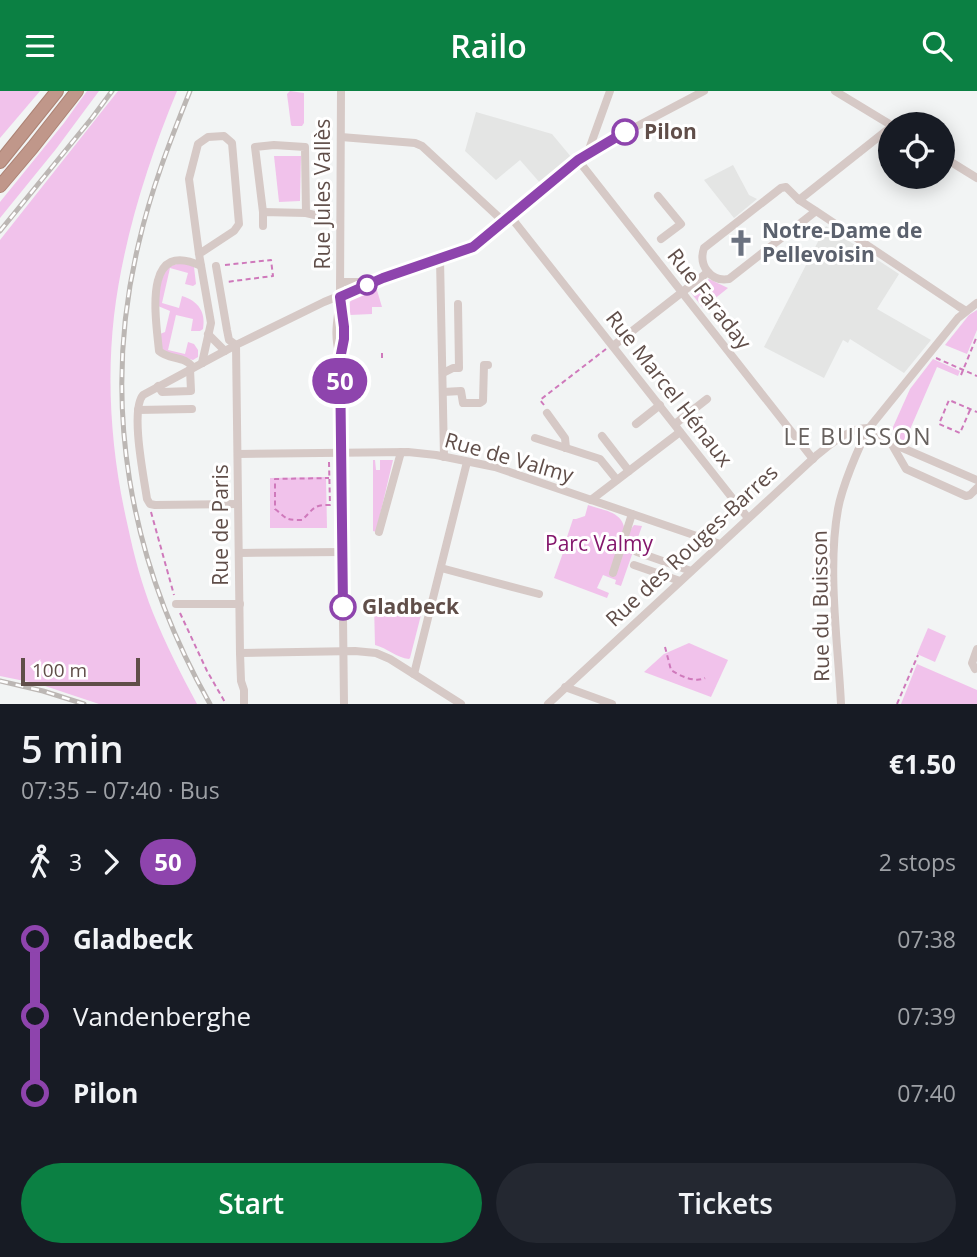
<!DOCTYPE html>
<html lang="en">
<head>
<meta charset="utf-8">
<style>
	body { margin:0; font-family:"Open Sans",sans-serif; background:#242831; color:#f1f3f6; height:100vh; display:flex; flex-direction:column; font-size:26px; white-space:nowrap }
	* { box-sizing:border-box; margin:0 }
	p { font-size:23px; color:#9ea1a6 }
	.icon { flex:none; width:38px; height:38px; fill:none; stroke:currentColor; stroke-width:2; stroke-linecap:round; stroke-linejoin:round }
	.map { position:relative; height:613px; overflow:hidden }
	.side { display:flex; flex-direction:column; background:#171b24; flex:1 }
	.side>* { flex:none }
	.badge { padding:0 14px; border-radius:23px; font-size:24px; line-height:46px }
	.buttons { position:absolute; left:878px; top:21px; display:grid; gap:14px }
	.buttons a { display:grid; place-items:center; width:77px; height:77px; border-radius:50%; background:#171b24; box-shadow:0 4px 18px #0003; font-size:35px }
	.scale { position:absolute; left:21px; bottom:18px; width:119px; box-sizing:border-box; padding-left:7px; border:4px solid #604e49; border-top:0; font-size:19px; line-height:24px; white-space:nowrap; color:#604e49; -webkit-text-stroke:5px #fff; paint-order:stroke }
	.map>.badge { position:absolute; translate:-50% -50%; box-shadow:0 0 0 4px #fff }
	.legs { display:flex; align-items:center; gap:10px; height:77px; padding:0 21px; font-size:23px }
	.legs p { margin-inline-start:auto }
	.summary { display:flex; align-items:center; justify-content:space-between; height:119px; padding:0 21px }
	h1 { font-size:38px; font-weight:600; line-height:52px }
	.primary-button { display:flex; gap:14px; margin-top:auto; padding:14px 21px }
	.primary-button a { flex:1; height:80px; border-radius:42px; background:#0b8043; color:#fff; font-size:28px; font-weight:600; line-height:80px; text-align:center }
	.primary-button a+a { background:#242831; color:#f1f3f6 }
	ul { padding:0 21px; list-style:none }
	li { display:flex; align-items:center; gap:24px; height:77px; font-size:26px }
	li i { display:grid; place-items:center; width:10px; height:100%; margin:0 9px; background:currentColor }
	li i::after { content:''; width:18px; height:18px; margin:-9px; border:5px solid; border-radius:50%; background:#171b24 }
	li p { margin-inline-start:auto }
	li:first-child i { background:linear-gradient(#0000 50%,currentColor 0) }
	li:last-child i { background:linear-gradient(currentColor 50%,#0000 0) }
	header { display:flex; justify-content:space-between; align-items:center; height:91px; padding:0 21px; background:#0b8043; color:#fff; font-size:32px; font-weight:600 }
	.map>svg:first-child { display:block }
</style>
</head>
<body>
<header><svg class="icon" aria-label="menu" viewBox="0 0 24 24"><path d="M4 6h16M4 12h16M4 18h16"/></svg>Railo<svg class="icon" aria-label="search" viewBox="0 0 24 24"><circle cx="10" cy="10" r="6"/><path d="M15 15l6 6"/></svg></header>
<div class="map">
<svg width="977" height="613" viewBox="0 0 977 613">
	<rect width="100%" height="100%" fill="#f2f4f4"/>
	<g fill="#e4e5e4">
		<path d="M 476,21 L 552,43 L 572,67 L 541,93 L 520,69 L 496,89 L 465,60 Z"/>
		<path d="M 733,74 L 749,104 L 757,108 L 734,127 L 704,89 Z"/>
		<path d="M 826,135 L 899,183 L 877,218 L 931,249 L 904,282 L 850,248 L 848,252 L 843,249 L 824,287 L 764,256 Z"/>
	</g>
	<g fill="#f1c2eb">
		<path d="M 0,0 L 40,0 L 0,47 Z"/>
		<path d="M 87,0 L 99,0 L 56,58 L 0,127 L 0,111 L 64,32 Z"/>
		<path d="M 118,0 L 177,0 C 148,70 123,149 114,225 C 106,295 112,367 128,436 C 134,465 142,494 153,522 C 166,554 181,583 197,613 L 99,613 L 39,593 L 0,585 L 0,149 Z"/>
		<path d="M 290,0 L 304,2 L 304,32 L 302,35 L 292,35 L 291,34 L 287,3 Z"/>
		<path d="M 274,65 L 301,65 L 300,110 L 279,111 Z"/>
		<path d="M 184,171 L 194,176 L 196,193 L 193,195 L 185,193 L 188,182 L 170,177 L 162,212 L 179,217 L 182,205 C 199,210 206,222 203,238 L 200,240 L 191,240 L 193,228 L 176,224 L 168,259 L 185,263 L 188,251 L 194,253 L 198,259 L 198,266 L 193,269 L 162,260 L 160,243 L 165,241 L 170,220 L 158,215 L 158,198 L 167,176 Z"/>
		<path d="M 709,188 L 728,197 L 703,217 L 691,202 Z"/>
		<path d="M 376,196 L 382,216 L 372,216 L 372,223 L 350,224 L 350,211 L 352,207 Z"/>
		<path d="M 977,219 L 977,239 L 967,263 L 945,254 L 969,224 Z"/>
		<path d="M 933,268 L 960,280 L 958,285 L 937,276 L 905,350 L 893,345 L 893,336 L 910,298 Z"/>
		<path d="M 373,369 L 375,369 L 376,379 L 380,379 L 380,369 L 393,369 L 376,441 L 373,440 Z"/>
		<path d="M 326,386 L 327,437 L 270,437 L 270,387 Z"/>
		<path d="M 588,414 C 601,419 621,420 624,436 L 631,438 L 634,434 L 642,435 L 621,495 L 615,493 L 616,489 L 603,484 L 597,497 L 609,502 L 607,507 L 554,487 L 564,459 L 563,458 L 573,428 L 576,428 L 585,425 Z"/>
		<path d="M 374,514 L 421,524 L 410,567 L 409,568 C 397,567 387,557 375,554 Z"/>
		<path d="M 928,537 L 946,545 L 935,571 L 917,563 Z"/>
		<path d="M 689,552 L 728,569 L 711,606 L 644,581 L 664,563 Z"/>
		<path d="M 917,573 L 977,599 L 977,613 L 901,613 Z"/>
	</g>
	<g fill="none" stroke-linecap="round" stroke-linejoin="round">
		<path stroke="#d5d3d2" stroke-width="8" stroke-dasharray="8 4" stroke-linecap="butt" d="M 319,125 L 330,125"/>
		<defs>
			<g id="highway">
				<path d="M 0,71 L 57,0"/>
				<path d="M 0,95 L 33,56 L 77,0"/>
			</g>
		</defs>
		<use href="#highway" stroke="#ac8375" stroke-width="14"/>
		<g stroke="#cf79bb" stroke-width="2" stroke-dasharray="5 3.5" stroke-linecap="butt">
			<path d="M 225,174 L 271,169 L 273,185 L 226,191"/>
			<path d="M 382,267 L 382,261 L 384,261"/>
			<path d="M 936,267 L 977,285"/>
			<path d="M 961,284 L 977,245"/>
			<path d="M 544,314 L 540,309 L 606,258"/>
			<path d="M 970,319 L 960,342 L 939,333 L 949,309 L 977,321"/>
			<path d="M 329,371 L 330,414 C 313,413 313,419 302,429 C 284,429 288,428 275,418 L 275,388 L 329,387"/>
			<path d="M 151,421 L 174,504"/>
			<path d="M 180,522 L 207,580 L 226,613"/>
			<path d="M 665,556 L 671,579 C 680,585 695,592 705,587"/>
			<path d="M 897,613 L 918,564"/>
		</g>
		<g stroke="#d6c9c6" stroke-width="8">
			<path d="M 835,0 L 891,34"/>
			<path d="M 341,46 L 415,52 L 422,55 L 504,131"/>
			<path d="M 588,61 L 610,0"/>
			<path d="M 943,66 L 977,87"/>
			<path d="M 578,69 L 813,368"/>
			<path d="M 658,105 L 681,133 L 661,148"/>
			<path d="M 799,109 L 891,36"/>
			<path d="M 816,120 L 729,188 C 711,191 698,175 704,157 L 781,97 L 786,96 L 799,109 L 816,120 L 958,215 L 966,220"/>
			<path d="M 263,121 L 255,56 L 274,54 L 305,56 L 306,122"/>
			<path d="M 510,125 L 748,427"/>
			<path d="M 263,135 L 263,121 L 306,122 L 319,125"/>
			<path d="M 199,163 L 234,140 L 239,133 L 232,52 L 224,45 L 208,46 L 198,53 L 189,88 L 199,163 L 211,232 L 202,272"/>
			<path d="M 440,168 L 444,366"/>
			<path d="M 216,175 L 227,239 L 229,249 L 236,254 L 240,562 L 241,590 L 244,599 L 244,613"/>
			<path d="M 340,191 L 365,191"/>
			<path d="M 340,206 L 344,236 L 344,248 L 340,268 L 344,613"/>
			<path d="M 208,243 L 225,260"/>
			<path d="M 613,255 L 708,181"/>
			<path d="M 340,266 C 333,240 338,231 340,206 L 341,0"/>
			<path d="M 193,276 C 185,265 169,269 159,260 C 156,228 142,147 201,175"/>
			<path d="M 443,282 L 453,277 L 459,277 L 458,213"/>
			<path d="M 158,295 L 162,301 L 191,300 L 190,278"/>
			<path d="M 443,301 L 461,300 L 463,312 L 480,312 L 483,310 L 484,274 L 488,274"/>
			<path d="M 138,319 L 192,318"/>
			<path d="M 547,322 L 565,347 L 566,357"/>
			<path d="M 636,333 L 660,314"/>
			<path d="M 675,333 L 707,308"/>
			<path d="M 869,337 L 891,352 L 977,389"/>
			<path d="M 602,345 L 629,380"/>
			<path d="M 535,347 L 600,368 L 617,389"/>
			<path d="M 891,352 L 906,378 L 966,405 L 970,404 L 977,397"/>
			<path d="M 238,363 L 408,361 L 436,364 L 495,376 L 720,453"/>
			<path d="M 591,409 L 680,341"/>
			<path d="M 238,413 L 155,414 L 150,413 L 147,408 C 144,387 130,319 143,304 L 236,254 L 324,211 L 383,187 L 469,159 L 588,61 L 704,0"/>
			<path d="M 379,441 L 401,361"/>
			<path d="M 637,461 L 691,480"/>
			<path d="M 239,462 L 342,461"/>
			<path d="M 634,474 L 680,490"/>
			<path d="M 441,477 L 539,503"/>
			<path d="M 613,482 L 632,423"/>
			<path d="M 176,513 L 240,513"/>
			<path d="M 240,562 L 355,560 L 376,562 L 390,568 L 461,613"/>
			<path d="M 975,578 L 972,572 L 977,558"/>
			<path d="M 414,583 L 467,371"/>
			<path d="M 565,596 L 612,613"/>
			<path d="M 548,613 L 817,364 C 831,353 850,336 869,337"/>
			<path d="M 841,613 C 838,551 827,479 838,418 C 842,396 858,357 869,337 L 958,227 L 977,212"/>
		</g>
		<use href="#highway" stroke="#c0978a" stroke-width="12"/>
		<defs>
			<g id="rail">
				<path d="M 190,0 C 170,50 151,99 139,151 C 100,311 129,470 210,613"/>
				<path d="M 0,140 L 92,27 L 112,0"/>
				<path d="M 0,590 L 43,600 L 84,613"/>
			</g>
		</defs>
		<use href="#rail" stroke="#bcb7b4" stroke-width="5"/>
		<use href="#rail" stroke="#fff" stroke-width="2.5" stroke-dasharray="8" stroke-linecap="butt"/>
	</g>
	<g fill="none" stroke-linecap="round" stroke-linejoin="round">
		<defs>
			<path id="line-1" d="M 343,516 L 340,268 L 344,248 L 344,236 L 340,206 L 383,187 L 473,156 L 578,69 L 625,41"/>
		</defs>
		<use href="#line-1" stroke="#fff" stroke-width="16"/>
		<use href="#line-1" stroke="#8e44ad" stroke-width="10"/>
	</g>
	<defs>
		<symbol id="church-bare" viewBox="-9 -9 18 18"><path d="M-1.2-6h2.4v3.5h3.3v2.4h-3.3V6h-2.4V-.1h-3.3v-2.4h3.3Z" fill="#6b7280" stroke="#fff" stroke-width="2.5" paint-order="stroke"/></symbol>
	</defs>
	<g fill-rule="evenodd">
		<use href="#church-bare" x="722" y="133" width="38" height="38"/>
	</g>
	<g fill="#fff" stroke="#8e44ad" stroke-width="3.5">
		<circle cx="625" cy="41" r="12"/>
		<circle cx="367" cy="194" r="9"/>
		<circle cx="343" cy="516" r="12"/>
	</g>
	<g text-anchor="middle" stroke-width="6" stroke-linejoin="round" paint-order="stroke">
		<g font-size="21" font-weight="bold" fill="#604e49" stroke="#fff" text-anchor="start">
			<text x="644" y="48">Pilon</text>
			<text x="362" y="523">Gladbeck</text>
		</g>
		<g font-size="21" fill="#604e49" stroke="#fff">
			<text transform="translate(323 103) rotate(-90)" y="7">Rue Jules Vallès</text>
			<text transform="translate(709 208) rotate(52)" y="7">Rue Faraday</text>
			<text transform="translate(669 298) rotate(52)" y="7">Rue Marcel Hénaux</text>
			<text transform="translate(509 367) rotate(16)" y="7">Rue de Valmy</text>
			<text transform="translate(221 434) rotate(-90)" y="7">Rue de Paris</text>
			<text transform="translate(692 455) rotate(-43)" y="7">Rue des Rouges-Barres</text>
			<text transform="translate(821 515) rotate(-91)" y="7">Rue du Buisson</text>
		</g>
		<g font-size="21" font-weight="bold" fill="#5b616d" stroke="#fff" text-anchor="start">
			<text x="762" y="147">Notre-Dame de<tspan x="762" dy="24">Pellevoisin</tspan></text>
		</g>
		<g font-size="21" fill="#84176c" stroke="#fff">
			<text x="599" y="460">Parc Valmy</text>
		</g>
		<g font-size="23" letter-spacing="2" fill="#67615e" stroke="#fff">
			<text x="858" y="354">LE BUISSON</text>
		</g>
	</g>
</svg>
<div class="buttons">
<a><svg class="icon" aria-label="locate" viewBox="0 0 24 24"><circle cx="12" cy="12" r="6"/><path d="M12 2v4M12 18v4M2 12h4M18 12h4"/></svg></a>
</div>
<div class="scale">100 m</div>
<b class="badge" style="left:340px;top:290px;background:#8e44ad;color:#fff">50</b>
</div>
<section class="side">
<div class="summary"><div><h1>5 min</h1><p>07:35 – 07:40 · Bus</p></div><b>€1.50</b></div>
<div class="legs"><svg class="icon" aria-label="walk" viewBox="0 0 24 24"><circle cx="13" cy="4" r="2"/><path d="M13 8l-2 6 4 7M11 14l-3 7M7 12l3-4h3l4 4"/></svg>3<svg class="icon" aria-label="forward" viewBox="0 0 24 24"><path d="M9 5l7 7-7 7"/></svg><b class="badge" style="background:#8e44ad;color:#fff">50</b><p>2 stops</p></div>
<ul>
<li><i style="color:#8e44ad"></i><b>Gladbeck</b><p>07:38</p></li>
<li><i style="color:#8e44ad"></i><span>Vandenberghe</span><p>07:39</p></li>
<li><i style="color:#8e44ad"></i><b>Pilon</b><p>07:40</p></li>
</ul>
<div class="primary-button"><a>Start</a><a>Tickets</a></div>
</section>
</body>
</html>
